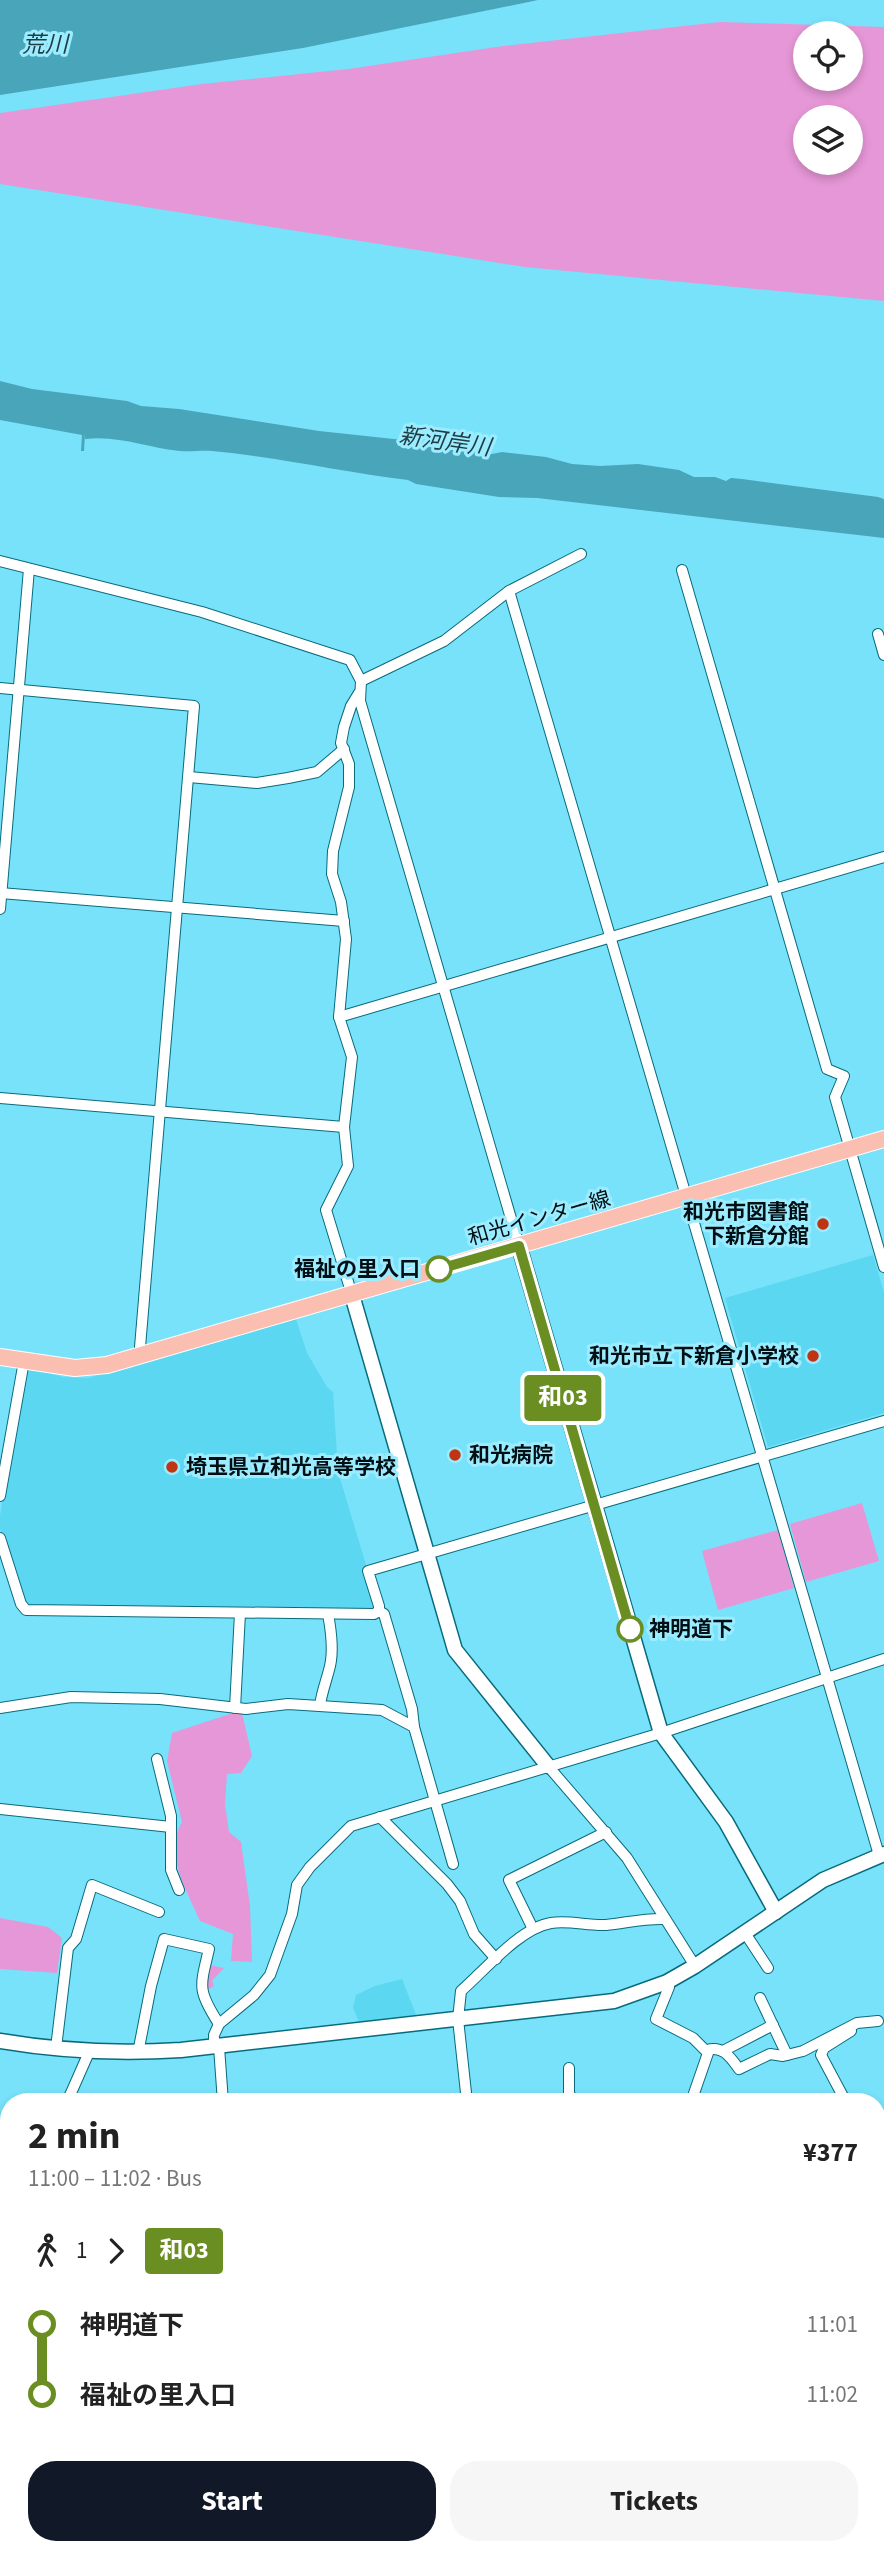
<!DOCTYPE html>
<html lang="en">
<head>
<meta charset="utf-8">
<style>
	body { margin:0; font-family:"Source Sans 3","Noto Sans JP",sans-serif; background:#f6f6f6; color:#222; height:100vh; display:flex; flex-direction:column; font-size:26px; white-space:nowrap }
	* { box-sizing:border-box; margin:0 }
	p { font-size:23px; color:#767676 }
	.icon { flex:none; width:38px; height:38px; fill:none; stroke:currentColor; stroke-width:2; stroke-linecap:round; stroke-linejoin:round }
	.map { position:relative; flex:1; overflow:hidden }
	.panel { position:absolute; left:0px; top:2093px; width:886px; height:462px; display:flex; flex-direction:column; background:#fff; border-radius:28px 28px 0 0; box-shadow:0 4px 10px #0003 }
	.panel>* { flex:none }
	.badge { padding:0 14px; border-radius:5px; font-size:24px; line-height:46px }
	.buttons { position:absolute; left:793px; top:21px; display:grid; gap:14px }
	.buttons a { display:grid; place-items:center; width:70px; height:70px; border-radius:50%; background:#fff; box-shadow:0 4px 10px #0003; font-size:35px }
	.map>.badge { position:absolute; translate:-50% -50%; box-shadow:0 0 0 4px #fff }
	.legs { display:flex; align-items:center; gap:10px; height:77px; padding:0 28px; font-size:23px }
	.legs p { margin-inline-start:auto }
	.overview { display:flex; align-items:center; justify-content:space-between; height:119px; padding:0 28px }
	h1 { font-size:38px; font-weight:700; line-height:52px }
	.action { display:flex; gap:14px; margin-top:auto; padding:14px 28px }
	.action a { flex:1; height:80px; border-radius:28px; background:#111827; color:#fff; font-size:28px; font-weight:700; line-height:80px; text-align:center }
	.action a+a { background:#f6f6f6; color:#222 }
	ul { padding:0 28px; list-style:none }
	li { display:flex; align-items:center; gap:24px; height:70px; font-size:26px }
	li i { display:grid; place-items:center; width:10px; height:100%; margin:0 9px; background:currentColor }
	li i::after { content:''; width:18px; height:18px; margin:-9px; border:5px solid; border-radius:50%; background:#fff }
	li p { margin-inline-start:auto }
	li:first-child i { background:linear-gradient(#0000 50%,currentColor 0) }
	li:last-child i { background:linear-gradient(currentColor 50%,#0000 0) }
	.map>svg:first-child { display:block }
</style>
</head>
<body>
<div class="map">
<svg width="884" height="2555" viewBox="0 0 884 2555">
	<rect width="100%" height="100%" fill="#77e2fa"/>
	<g fill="#5cd7f1">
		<path d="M 873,1255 L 884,1293 L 884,1413 L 768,1447 L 725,1298 Z"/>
		<path d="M 296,1319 L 307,1353 L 327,1387 L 333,1392 L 338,1472 L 367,1568 L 374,1605 L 371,1610 L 29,1606 L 23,1600 L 0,1529 L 0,1516 L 23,1372 L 29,1368 L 63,1377 L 88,1378 Z"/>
		<path d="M 402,1979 L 417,2017 L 360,2024 L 353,2008 L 356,1995 L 375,1986 Z"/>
	</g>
	<g fill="#e697d7" fill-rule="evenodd">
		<path d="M 720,22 L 884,27 L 884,301 L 525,267 L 0,184 L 0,113 L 202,84 L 348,69 L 503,46 ZM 805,33 L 850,33 L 850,79 L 805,79 ZM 805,117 L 850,117 L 850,163 L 805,163 Z"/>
		<path d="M 862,1503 L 879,1561 L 806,1582 L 790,1524 Z"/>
		<path d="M 778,1530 L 794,1588 L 718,1610 L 702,1551 Z"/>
		<path d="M 233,1713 L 242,1713 L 252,1756 L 241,1773 L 227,1774 L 225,1804 L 229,1832 L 241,1842 L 250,1906 L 252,1962 L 231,1961 L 233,1934 L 200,1921 C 187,1891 163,1853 182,1822 L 167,1761 L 172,1733 Z"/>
		<path d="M 0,1918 L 48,1927 L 62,1938 L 57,1973 L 0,1969 Z"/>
		<path d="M 209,1965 L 224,1968 L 212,1981 L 214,1986 L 205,1991 Z"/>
		<path d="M 9,2375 L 9,2414 L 0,2420 L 0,2379 Z"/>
		<path d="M 668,2546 L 702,2546 L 690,2555 L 670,2555 Z"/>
	</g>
	<g fill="#49a5b9">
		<path d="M 0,0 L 538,0 L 303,48 L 0,95 Z"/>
		<path d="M 0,381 L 32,389 L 127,401 L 141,406 L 179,409 L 319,431 L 431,443 L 492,454 L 502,452 L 546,457 L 572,464 L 600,466 L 638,464 L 679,470 L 694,477 L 715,477 L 726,481 L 731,478 L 742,479 L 878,497 L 884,499 L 884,538 L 537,498 L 499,497 L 416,484 L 408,480 C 343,472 278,457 212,451 C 202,450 191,452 180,451 C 148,448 119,435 85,439 L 85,433 L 84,451 L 81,451 L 82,435 L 0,420 Z"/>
	</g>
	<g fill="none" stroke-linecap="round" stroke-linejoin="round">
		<defs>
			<g id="street">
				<path d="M 0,561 L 202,612 L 350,660 L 361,681 L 360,701 L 519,1246"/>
				<path d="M 682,570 L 827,1069 L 844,1076 L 835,1097 L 884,1267"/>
				<path d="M 509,591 L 879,1855"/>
				<path d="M 878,634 L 884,655"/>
				<path d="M 361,681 L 444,641 L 509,591 L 581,554"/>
				<path d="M 0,688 L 194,706 L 140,1347 L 142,1356"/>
				<path d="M 189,777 L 257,783 L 288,778 L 317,772 L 344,749"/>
				<path d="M 0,893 L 344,921"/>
				<path d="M 0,909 L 29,569"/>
				<path d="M 339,1017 L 884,857"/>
				<path d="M 0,1098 L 344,1127"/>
				<path d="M 352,1295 L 326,1210 L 348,1166 L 344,1127 L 352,1057 L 339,1017 L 346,939 L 341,902 L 332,874 L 333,851 L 349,787 L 349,764 L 341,743 L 344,727 L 351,706 L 359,693"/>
				<path d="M 0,1496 L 24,1361"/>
				<path d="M 0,1538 L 21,1604 L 26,1610 L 374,1614 L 379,1611 L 379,1606 L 368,1571 L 884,1421"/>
				<path d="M 379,1611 L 384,1614 L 412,1709 L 414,1727"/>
				<path d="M 320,1705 C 322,1691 327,1679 330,1666 C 334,1649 331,1630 328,1614"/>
				<path d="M 0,1708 L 71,1697 L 160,1699 L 246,1709 L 288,1704 L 382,1710 L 414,1727 L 453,1864"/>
				<path d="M 235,1708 L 240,1613"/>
				<path d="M 157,1759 L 171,1816 L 171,1870 L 179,1890"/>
				<path d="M 548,1766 L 627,1858 L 695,1966"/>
				<path d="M 0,1809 L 171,1827"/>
				<path d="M 380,1817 L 447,1884 L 460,1901 L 474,1934 L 496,1959"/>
				<path d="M 533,1929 L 509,1880 L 606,1832"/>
				<path d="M 745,1933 L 768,1968"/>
				<path d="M 667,1982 L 669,1987 L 656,2019 L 693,2038 L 708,2053 L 691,2102"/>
				<path d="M 760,1998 L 787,2055"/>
				<path d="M 214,2047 L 214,2035 L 219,2024 L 254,1995 L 270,1975 L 292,1914 L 297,1885 L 310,1867 L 351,1826 L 661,1733 L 884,1659"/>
				<path d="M 219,2047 L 223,2102"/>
				<path d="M 56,2048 L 68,1948 L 76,1939 L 92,1885 L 159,1912"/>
				<path d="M 707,2050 C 723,2045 731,2058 739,2069 L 770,2054 L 783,2056 L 803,2051 L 857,2023 L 878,2021"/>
				<path d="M 723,2051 L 773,2025"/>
				<path d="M 138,2053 L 151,1986 L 164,1939 L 209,1949 C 200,1987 197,1990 219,2024"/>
				<path d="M 569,2068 L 569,2093 L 573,2102"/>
				<path d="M 67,2102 L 90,2050"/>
				<path d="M 467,2102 L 458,2019 L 461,1991 C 485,1970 520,1928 551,1923 C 569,1920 588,1926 606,1925 C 626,1923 645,1918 665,1919"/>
				<path d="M 846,2102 L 821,2055 L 824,2048 L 851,2031"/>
				<path d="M 0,2190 L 9,2189"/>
				<path d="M 877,2250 L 884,2258"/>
				<path d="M 0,2324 L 9,2317"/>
				<path d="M 0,2373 L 2,2374"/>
				<path d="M 0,2503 L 5,2501 L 9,2503"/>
				<path d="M 181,2546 L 182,2555"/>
				<path d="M 261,2546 L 263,2555"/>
				<path d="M 321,2546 L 323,2555"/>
				<path d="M 361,2546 L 362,2555"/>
				<path d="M 524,2546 L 527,2555"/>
				<path d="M 647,2546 L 649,2555"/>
				<path d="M 877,2546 L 884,2549"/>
				<path d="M 79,2555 L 84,2546"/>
				<path d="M 698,2555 L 709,2546"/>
			</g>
			<g id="secondary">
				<path d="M 519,1246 L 661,1733 L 726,1822 L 776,1912"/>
				<path d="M 352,1295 L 455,1650 L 548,1766"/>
				<path d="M 0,2041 C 59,2051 121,2054 181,2050 L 614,2001 L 667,1982 L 695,1966 L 823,1880 L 884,1854"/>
			</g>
			<g id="primary">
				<path d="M 0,1357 L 75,1368 L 107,1365 L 884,1139"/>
				<path d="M 877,2305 L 884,2289"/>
				<path d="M 877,2340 L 884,2323"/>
				<path d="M 773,2555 L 777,2546"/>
				<path d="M 787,2555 L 791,2546"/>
			</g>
		</defs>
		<use href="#street" stroke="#086b7c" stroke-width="12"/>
		<use href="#secondary" stroke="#086b7c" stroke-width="17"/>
		<use href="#primary" stroke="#fff" stroke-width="18"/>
		<use href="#street" stroke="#fff" stroke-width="10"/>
		<use href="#secondary" stroke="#fff" stroke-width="14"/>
		<use href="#primary" stroke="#fbbfb1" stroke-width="16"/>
	</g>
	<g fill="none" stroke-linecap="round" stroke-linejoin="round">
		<defs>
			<path id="line-1" d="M 439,1269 L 519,1246 L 630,1629"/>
		</defs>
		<use href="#line-1" stroke="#fff" stroke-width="16"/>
		<use href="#line-1" stroke="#6b8e23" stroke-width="10"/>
	</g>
	<g fill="#bf3514" stroke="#9becff" stroke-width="2.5">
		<circle cx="823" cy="1224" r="7"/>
		<circle cx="813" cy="1356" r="7"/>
		<circle cx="455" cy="1455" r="7"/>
		<circle cx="172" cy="1467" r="7"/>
	</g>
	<g fill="#fff" stroke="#6b8e23" stroke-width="3.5">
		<circle cx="439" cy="1269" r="12"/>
		<circle cx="630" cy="1629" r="12"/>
	</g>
	<g text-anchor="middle" stroke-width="6" stroke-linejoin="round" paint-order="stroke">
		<g font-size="21" font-weight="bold" fill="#000f14" stroke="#9becff" text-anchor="end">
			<text x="809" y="1219">和光市図書館<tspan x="809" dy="24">下新倉分館</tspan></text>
			<text x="799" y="1363">和光市立下新倉小学校</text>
			<text x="469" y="1462" text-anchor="start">和光病院</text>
			<text x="186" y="1474" text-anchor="start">埼玉県立和光高等学校</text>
		</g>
		<g font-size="21" fill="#000f14" stroke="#9becff">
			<text transform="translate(539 1218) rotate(-16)" y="7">和光インター線</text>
		</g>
		<g font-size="21" font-weight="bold" fill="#000f14" stroke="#9becff" text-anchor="end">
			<text x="420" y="1276">福祉の里入口</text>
			<text x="649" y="1636" text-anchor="start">神明道下</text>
		</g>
		<g font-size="23" font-style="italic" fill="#1f3c43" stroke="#9becff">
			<text x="45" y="52">荒川</text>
			<text transform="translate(445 441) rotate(8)" y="8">新河岸川</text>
		</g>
	</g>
</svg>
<div class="buttons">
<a><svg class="icon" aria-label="locate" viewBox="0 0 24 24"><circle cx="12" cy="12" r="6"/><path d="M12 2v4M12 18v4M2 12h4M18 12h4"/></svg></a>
<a><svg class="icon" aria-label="layers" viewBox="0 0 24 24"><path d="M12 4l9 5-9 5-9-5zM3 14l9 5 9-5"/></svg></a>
</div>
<b class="badge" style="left:563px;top:1398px;background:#6b8e23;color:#fff">和03</b>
<section class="panel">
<div class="overview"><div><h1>2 min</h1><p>11:00 – 11:02 · Bus</p></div><b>¥377</b></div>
<div class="legs"><svg class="icon" aria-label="walk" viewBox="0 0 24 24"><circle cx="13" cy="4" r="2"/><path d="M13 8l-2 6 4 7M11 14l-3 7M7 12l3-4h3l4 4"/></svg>1<svg class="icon" aria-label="forward" viewBox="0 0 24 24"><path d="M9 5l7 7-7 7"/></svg><b class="badge" style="background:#6b8e23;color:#fff">和03</b></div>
<ul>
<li><i style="color:#6b8e23"></i><b>神明道下</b><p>11:01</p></li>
<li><i style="color:#6b8e23"></i><b>福祉の里入口</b><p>11:02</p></li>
</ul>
<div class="action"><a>Start</a><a>Tickets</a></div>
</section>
</div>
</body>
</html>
